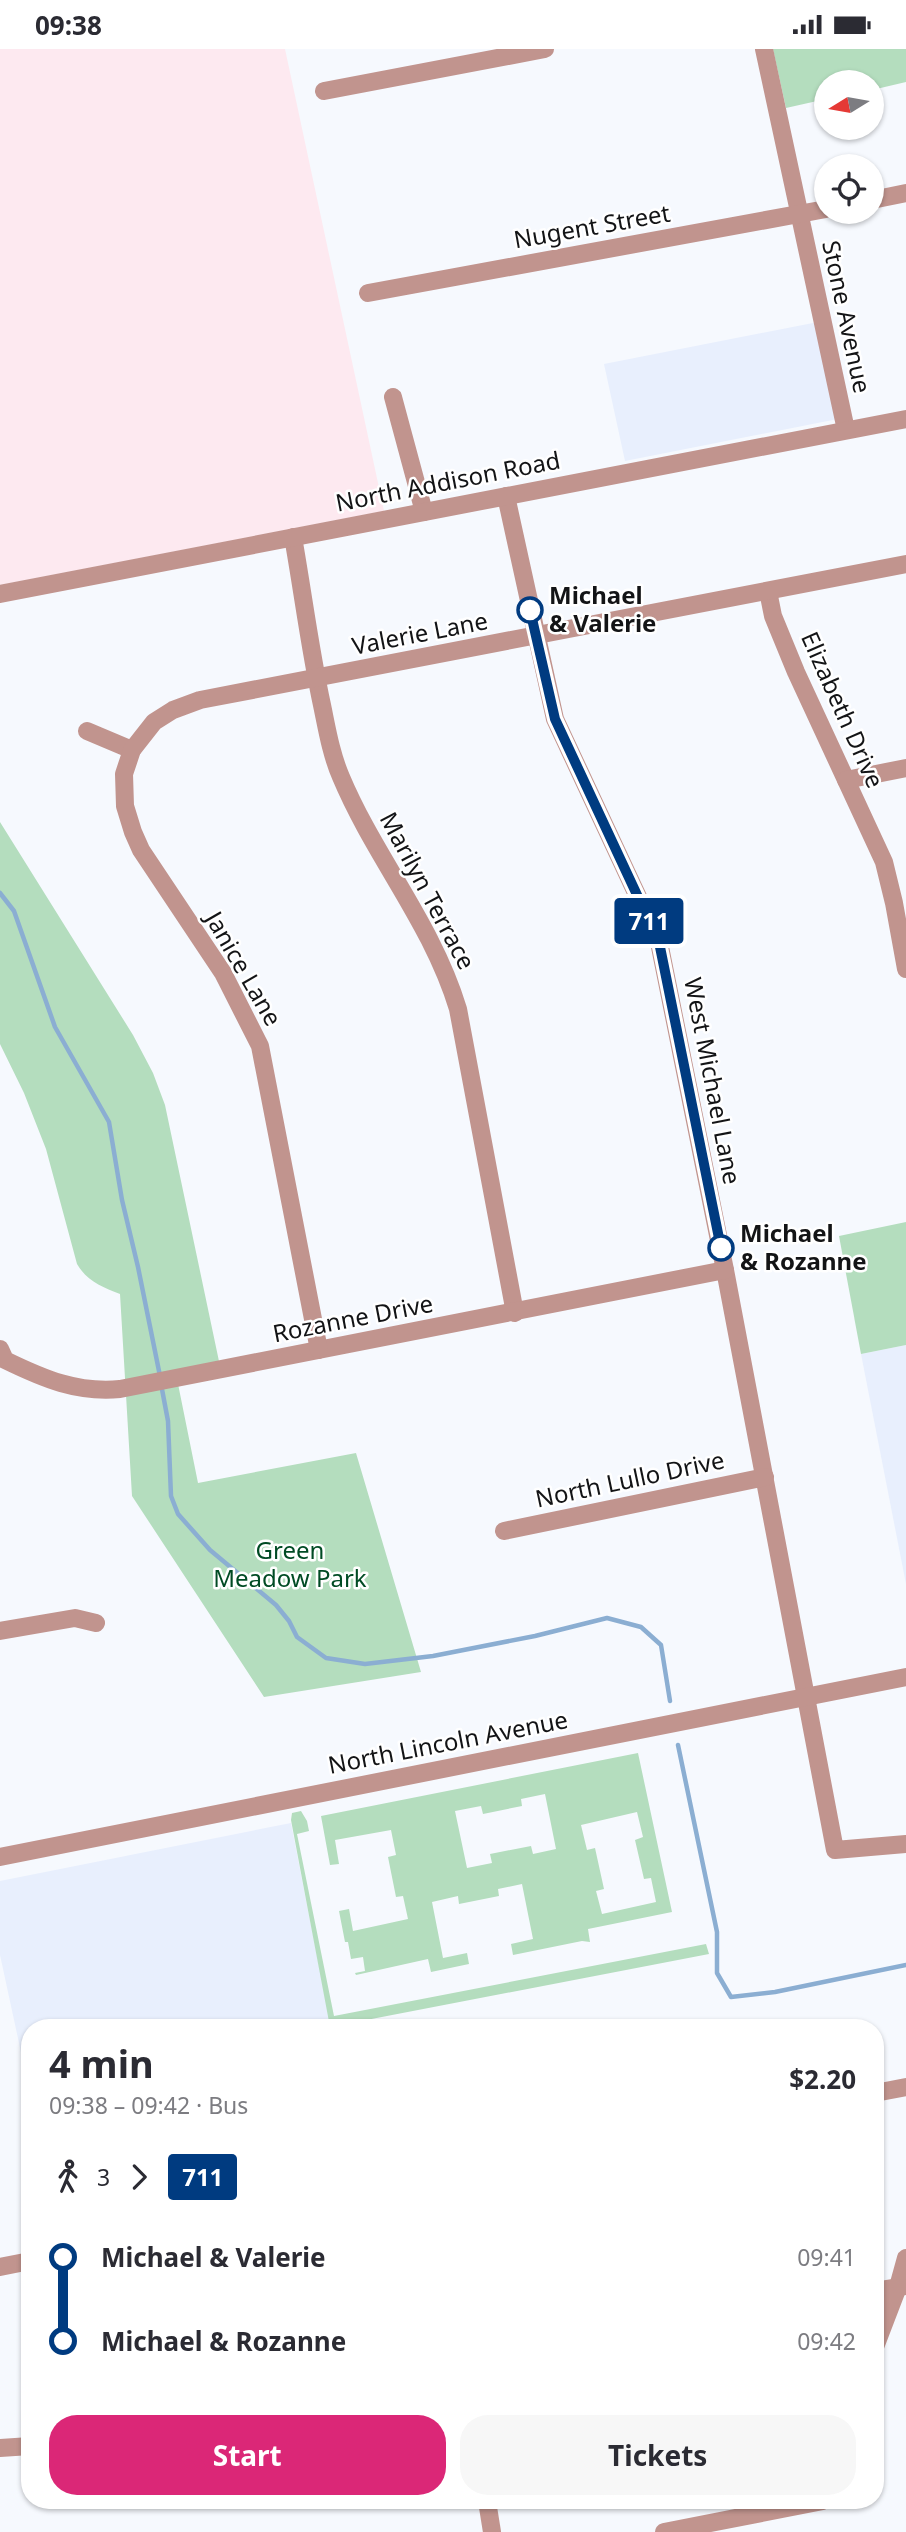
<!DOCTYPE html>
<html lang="en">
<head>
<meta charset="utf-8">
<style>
	body { margin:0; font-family:"Noto Sans",sans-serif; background:#f7f7f7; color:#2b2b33; height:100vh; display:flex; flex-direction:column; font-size:26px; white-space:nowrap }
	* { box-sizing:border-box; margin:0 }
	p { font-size:23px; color:#7c7c81 }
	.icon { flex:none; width:38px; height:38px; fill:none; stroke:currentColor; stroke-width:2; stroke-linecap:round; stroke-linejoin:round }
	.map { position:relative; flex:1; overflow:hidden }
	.panel { position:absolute; left:21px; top:1970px; width:863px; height:490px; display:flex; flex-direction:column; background:#fff; border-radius:28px; box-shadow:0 2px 5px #0004 }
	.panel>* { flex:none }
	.badge { padding:0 14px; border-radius:5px; font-size:24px; line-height:46px }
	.needle { width:46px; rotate:259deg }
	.fabs { position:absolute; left:814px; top:21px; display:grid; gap:14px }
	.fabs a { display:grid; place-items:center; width:70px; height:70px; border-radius:50%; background:#fff; box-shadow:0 2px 5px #0004; font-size:35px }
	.map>.badge { position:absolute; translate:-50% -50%; box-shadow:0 0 0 4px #fff }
	.legs { display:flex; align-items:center; gap:10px; height:77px; padding:0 28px; font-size:23px }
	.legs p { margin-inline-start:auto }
	.head { display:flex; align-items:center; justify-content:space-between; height:119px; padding:0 28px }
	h1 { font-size:38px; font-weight:700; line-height:52px }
	.primary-button { display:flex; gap:14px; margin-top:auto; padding:14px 28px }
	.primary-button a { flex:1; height:80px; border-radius:28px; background:#db2777; color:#fff; font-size:28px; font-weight:700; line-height:80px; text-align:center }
	.primary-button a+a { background:#f7f7f7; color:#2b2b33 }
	ul { padding:0 28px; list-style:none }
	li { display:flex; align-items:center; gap:24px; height:84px; font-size:26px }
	li i { display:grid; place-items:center; width:10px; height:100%; margin:0 9px; background:currentColor }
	li i::after { content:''; width:18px; height:18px; margin:-9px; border:5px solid; border-radius:50%; background:#fff }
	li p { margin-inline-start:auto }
	li:first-child i { background:linear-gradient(#0000 50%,currentColor 0) }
	li:last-child i { background:linear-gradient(currentColor 50%,#0000 0) }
	.status { display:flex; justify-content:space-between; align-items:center; height:49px; padding:0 35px; background:#fff; direction:ltr }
	.status svg { height:19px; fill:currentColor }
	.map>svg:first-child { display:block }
</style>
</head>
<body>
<div class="status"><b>09:38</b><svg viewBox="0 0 49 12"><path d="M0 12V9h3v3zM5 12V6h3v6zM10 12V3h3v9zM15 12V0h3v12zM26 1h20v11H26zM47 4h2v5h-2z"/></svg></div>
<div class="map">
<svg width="906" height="2483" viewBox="0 0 906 2483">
	<rect width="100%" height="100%" fill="#f6f9fe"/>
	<g fill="#e8effd">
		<path d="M 818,273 L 848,368 L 625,412 L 604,315 Z"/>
		<path d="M 906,1296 L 906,1535 L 861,1305 Z"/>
		<path d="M 291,1774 L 331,1979 L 30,1979 L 30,2045 L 0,1906 L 0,1832 Z"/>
	</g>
	<path fill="#fde9f0" d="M 0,0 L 285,0 L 384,462 L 0,536 Z"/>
	<g fill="#b4ddbe" fill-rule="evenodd">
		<path d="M 773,0 L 906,0 L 906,33 L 872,41 L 872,33 L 826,33 L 826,50 L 786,59 Z"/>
		<path d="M 0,773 L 133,986 L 153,1024 L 165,1056 L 220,1317 L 176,1325 L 198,1434 L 356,1404 L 421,1623 L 264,1648 L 132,1447 L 120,1245 C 102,1238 87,1232 77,1215 L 46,1100 L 24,1044 L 0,995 Z"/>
		<path d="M 906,1173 L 906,1296 L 861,1305 L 839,1187 Z"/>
		<path d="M 638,1704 L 672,1863 L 588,1880 L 590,1893 L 582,1892 L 513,1906 L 511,1895 L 533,1890 L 522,1835 L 498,1840 L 499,1847 L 459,1855 L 458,1847 L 432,1853 L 443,1909 L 467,1904 L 469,1915 L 431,1923 L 428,1910 L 356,1926 L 355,1924 L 365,1922 L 363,1908 L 351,1910 L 348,1893 L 345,1893 L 339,1862 L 349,1860 L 353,1882 L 408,1870 L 403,1847 L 396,1848 L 388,1808 L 396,1806 L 391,1781 L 335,1791 L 339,1815 L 330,1816 L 321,1767 ZM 545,1745 L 556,1800 L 533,1805 L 531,1797 L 490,1805 L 492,1814 L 467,1819 L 455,1762 L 481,1757 L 483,1765 L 522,1757 L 521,1750 ZM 637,1763 L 643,1788 L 635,1791 L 644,1830 L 651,1829 L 656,1853 L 602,1865 L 596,1842 L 604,1840 L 595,1799 L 587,1801 L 581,1776 Z"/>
		<path d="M 301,1762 L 307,1772 L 309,1782 L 297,1785 L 334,1967 L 706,1895 L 709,1905 L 330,1978 L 291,1771 L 292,1764 Z"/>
	</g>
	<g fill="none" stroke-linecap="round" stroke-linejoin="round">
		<g stroke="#8baed2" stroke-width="4.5">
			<path d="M 0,844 L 14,862 L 55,978 L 109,1073 L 122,1151 L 138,1218 L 160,1327"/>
			<path d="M 161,1335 L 168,1372 L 171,1447 L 178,1465 L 210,1501 L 276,1556 L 289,1572 L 297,1588 L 326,1609 L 365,1615 L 433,1607 L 535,1587 L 607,1569 L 641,1578 L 661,1596 L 670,1652"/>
			<path d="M 678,1696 L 717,1883 L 717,1924 L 731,1948 L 775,1943 L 906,1916"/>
		</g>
		<g stroke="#c1948e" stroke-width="18">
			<path d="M 764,0 L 846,381"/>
			<path d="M 324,42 L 545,0"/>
			<path d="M 872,151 L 906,144"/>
			<path d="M 368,244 L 826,160"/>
			<path d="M 393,348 L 424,463"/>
			<path d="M 506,447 L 555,670 L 659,893 L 725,1221 L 835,1801 L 906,1795"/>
			<path d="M 293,488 C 303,544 310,601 322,656 C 327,680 331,705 341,728 C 375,809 432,874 458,960 L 515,1264"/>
			<path d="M 768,542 L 773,567 L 796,623 L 884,813 L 894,854 L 906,920"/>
			<path d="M 87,682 L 132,701"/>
			<path d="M 846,731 L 906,719"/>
			<path d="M 0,1300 L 5,1311 C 44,1330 77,1344 120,1340 L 725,1221"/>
			<path d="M 319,1301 L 260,997 L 223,924 L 141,801 L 133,783 L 125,757 L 124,725 L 132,701 L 154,673 L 173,661 L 200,651 L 906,515"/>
			<path d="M 504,1482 L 765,1428"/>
			<path d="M 0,1582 L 75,1569 L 96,1574"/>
			<path d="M 0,1808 L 906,1628"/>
			<path d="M 875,2044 L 906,2038"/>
			<path d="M 0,2218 L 30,2212"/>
			<path d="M 875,2242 L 906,2237"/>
			<path d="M 875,2298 L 898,2238 L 906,2209"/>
			<path d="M 0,2399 L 30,2397"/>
			<path d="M 487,2452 L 492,2483"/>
			<path d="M 664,2483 L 823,2452"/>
		</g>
		<path stroke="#c1948e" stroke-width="18" d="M 0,545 L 906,370"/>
	</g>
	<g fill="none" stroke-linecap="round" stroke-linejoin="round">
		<defs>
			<path id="line-1" d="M 530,561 L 555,670 L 659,893 L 721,1199"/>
		</defs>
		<use href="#line-1" stroke="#fff" stroke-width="16"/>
		<use href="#line-1" stroke="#003b80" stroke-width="10"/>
	</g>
	<g fill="#fff" stroke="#003b80" stroke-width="3.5">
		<circle cx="530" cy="561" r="12"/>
		<circle cx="721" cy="1199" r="12"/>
	</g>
	<g text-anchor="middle" stroke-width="5" stroke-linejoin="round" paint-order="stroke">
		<g font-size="24" fill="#131416" stroke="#fff">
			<text transform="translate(592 178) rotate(-10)" y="8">Nugent Street</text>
			<text transform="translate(846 268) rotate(78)" y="8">Stone Avenue</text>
			<text transform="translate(448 433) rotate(-11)" y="8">North Addison Road</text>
			<text transform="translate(420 585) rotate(-11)" y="8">Valerie Lane</text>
			<text transform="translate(842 661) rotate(66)" y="8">Elizabeth Drive</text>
			<text transform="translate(427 842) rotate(62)" y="8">Marilyn Terrace</text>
			<text transform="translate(243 920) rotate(60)" y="8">Janice Lane</text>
			<text transform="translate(712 1032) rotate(79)" y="8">West Michael Lane</text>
			<text transform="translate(353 1270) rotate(-11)" y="8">Rozanne Drive</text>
			<text transform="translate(630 1431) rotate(-12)" y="8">North Lullo Drive</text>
			<text transform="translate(448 1694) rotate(-11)" y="8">North Lincoln Avenue</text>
		</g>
		<g font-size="24" font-weight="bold" fill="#131416" stroke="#fff" text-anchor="start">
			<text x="549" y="555">Michael<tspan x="549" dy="28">&amp; Valerie</tspan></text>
			<text x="740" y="1193">Michael<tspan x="740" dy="28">&amp; Rozanne</tspan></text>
		</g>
		<g font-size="24" fill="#004b24" stroke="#fff">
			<text x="290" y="1510">Green<tspan x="290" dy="28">Meadow Park</tspan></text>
		</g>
	</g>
</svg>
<div class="fabs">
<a><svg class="needle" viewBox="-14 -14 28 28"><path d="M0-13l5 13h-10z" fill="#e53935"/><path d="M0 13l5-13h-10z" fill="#7c7c81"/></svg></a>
<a><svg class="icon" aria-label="locate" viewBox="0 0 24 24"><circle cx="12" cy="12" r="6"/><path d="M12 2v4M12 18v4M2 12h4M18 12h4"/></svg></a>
</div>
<b class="badge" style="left:649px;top:872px;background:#003b80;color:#fff">711</b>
<section class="panel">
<div class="head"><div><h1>4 min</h1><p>09:38 – 09:42 · Bus</p></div><b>$2.20</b></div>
<div class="legs"><svg class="icon" aria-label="walk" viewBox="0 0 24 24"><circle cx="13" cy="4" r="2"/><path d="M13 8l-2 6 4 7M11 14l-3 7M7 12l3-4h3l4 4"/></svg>3<svg class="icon" aria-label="forward" viewBox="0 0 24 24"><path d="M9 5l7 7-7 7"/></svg><b class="badge" style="background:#003b80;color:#fff">711</b></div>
<ul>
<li><i style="color:#003b80"></i><b>Michael &amp; Valerie</b><p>09:41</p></li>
<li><i style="color:#003b80"></i><b>Michael &amp; Rozanne</b><p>09:42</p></li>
</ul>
<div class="primary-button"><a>Start</a><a>Tickets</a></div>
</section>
</div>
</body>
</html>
